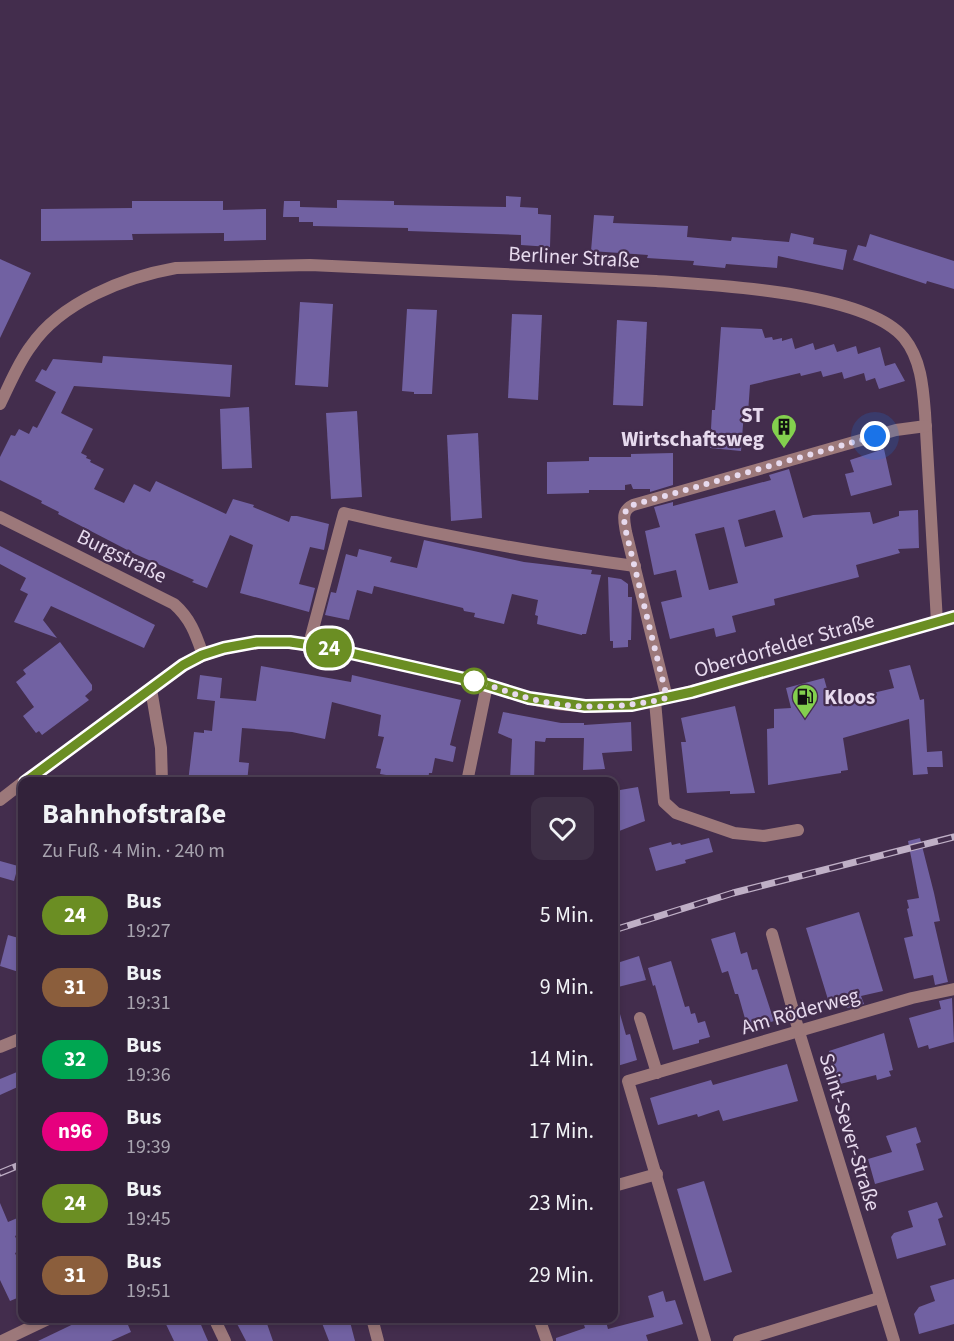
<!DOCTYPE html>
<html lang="de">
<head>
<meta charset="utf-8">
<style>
	body { margin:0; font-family:"Source Sans 3",sans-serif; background:#3d2f45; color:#f1f3f6; height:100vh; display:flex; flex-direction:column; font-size:22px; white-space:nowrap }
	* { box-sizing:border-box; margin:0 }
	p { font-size:20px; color:#a8a4af }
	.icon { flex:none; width:33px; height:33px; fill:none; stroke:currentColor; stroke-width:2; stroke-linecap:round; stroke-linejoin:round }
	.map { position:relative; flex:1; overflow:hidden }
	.drawer { position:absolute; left:18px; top:777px; width:600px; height:546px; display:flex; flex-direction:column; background:#32223a; border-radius:12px; box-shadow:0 3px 9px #0003,0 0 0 2px #4d3f54 }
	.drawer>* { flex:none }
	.badge { padding:0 12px; border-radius:20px; font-size:21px; line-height:39px }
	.you { position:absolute; width:30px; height:30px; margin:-15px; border:4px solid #fff; border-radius:50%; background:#1a73e8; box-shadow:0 0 0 9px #1a73e833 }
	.map>.badge { position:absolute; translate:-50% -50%; box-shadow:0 0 0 3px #fff }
	.round { display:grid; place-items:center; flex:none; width:63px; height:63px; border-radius:12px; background:#3d2f45 }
	.head { display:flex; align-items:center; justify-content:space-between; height:102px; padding:0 24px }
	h1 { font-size:28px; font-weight:700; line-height:45px }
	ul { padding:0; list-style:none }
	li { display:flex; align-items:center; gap:18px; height:72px; padding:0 24px }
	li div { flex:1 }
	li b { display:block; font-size:22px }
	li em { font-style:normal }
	li .badge { min-width:66px; font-weight:700; text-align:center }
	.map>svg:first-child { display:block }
</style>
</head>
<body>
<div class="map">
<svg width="954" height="1341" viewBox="0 0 954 1341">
	<rect width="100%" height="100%" fill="#432d4d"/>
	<g fill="#7161a2" fill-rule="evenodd">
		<path d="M 506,196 L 521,197 L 520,207 L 538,208 L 538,214 L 551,215 L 550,247 L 521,245 L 521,235 L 408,231 L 408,228 L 313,226 L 313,222 L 299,222 L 299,217 L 283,217 L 284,201 L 300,201 L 300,207 L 337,208 L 337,200 L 394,201 L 394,205 L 506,207 Z"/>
		<path d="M 132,201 L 223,201 L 223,210 L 266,209 L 266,240 L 224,241 L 224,233 L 132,234 L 133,240 L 41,241 L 41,209 L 132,208 Z"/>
		<path d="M 594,215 L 614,216 L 613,223 L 688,226 L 687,237 L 731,241 L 732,237 L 789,242 L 791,233 L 814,238 L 813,244 L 847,250 L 843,270 L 778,256 L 777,268 L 726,264 L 725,268 L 693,265 L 694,261 L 647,258 L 648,255 L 591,251 Z"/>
		<path d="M 870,234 L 954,261 L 954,289 L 927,281 L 926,284 L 853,260 L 858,245 L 866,247 Z"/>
		<path d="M 0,259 L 31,273 L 0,338 Z"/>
		<path d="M 300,302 L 333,304 L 328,387 L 295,385 Z"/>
		<path d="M 407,309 L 437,310 L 432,394 L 414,394 L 414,392 L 402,391 Z"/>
		<path d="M 512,314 L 542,315 L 538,400 L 508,398 Z"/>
		<path d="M 617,320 L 647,322 L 643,406 L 613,405 Z"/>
		<path d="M 721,327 L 762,329 L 765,338 L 772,337 L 773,340 L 782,338 L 782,341 L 792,338 L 795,349 L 813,343 L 815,350 L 834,344 L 837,352 L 856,346 L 858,354 L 880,347 L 885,366 L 895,363 L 905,381 L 879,389 L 875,378 L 866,381 L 864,373 L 844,379 L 842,372 L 823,377 L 821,371 L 801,376 L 800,373 L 750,385 L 748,413 L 744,412 L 741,451 L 710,448 L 712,410 L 715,410 Z"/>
		<path d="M 103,356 L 232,365 L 230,397 L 74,386 L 61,413 L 93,429 L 81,453 L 87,456 L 86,458 L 91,460 L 90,462 L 104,469 L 94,489 L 124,503 L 134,484 L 150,492 L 156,481 L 226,514 L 233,499 L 254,505 L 253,507 L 289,522 L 291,516 L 297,516 L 329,524 L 324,550 L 310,547 L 299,584 L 315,588 L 309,612 L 240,593 L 253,545 L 230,535 L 207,588 L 192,582 L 194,580 L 135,554 L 58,514 L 59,512 L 41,503 L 42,501 L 0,480 L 0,457 L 11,435 L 15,436 L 19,429 L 29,434 L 33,426 L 37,428 L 56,392 L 35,381 L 42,369 L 46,371 L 53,359 L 102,363 Z"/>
		<path d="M 249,407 L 252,468 L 222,469 L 220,409 Z"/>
		<path d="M 357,411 L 362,497 L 331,499 L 326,413 Z"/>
		<path d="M 478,433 L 482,518 L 451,521 L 447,435 Z"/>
		<path d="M 884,449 L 892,485 L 851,496 L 845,474 L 854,472 L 850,460 Z"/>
		<path d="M 673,453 L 673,485 L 650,492 L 650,489 L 633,489 L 631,484 L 625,485 L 625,490 L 589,490 L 589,493 L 547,494 L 547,462 L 589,461 L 589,457 L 631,457 L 631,454 Z"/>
		<path d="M 789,469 L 803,518 L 813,515 L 870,512 L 873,524 L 899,516 L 899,511 L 918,510 L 919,548 L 898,549 L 900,553 L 856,565 L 859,577 L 774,599 L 775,605 L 732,616 L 736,632 L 716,637 L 714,628 L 670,639 L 661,602 L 682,597 L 676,570 L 654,575 L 645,531 L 660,527 L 654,507 L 673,502 L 673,506 L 771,480 L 769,475 ZM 775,510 L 783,537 L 745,547 L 738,520 ZM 724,527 L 738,583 L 709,590 L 695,534 Z"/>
		<path d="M 424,540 L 524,562 L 592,570 L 591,574 L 601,575 L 586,634 L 582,634 L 582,635 L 537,624 L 538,616 L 535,615 L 538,600 L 512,594 L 504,624 L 474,617 L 475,613 L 464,611 L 463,608 L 374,586 L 372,594 L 357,590 L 349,620 L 325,615 L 331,592 L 336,593 L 346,554 L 357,557 L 359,549 L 392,557 L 390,562 L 417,568 Z"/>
		<path d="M 0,546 L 155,625 L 144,648 L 51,606 L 43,620 L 57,638 L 14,622 L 28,594 L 20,590 L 26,578 L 0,564 Z"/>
		<path d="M 608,577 L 621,579 L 628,584 L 628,597 L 632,597 L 631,640 L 628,640 L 628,647 L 613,648 L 613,641 L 610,641 Z"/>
		<path d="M 60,642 L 92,685 L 92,690 L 85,696 L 89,700 L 42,735 L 39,731 L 36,733 L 23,716 L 34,707 L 16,682 L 26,674 L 23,670 Z"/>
		<path d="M 910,665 L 920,700 L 924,699 L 927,752 L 942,751 L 943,767 L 927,767 L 928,774 L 913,775 L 909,719 L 843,738 L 848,770 L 841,771 L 841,773 L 768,785 L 767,729 L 774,728 L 774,709 L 791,708 L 786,688 L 824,678 L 831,703 L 894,688 L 889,670 Z"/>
		<path d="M 261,666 L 351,682 L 352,675 L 461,700 L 450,745 L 456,747 L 453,762 L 435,758 L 432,773 L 429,773 L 428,782 L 380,774 L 381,769 L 376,768 L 384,737 L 378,736 L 381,715 L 332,702 L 325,739 L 292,732 L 242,728 L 239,762 L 249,763 L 247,782 L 188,782 L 194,732 L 204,733 L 204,730 L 212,731 L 215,701 L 197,699 L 200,675 L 222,678 L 220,698 L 256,701 Z"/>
		<path d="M 735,706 L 755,793 L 730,794 L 730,791 L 687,793 L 681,742 L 686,742 L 681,718 Z"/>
		<path d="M 503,712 L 561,723 L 584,723 L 584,725 L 631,722 L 632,751 L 602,753 L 605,769 L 583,770 L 584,738 L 546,738 L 545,742 L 535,741 L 534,782 L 510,780 L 512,739 L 498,733 Z"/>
		<path d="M 638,787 L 645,821 L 614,833 L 614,791 Z"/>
		<path d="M 709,838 L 713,852 L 685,860 L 686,863 L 656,871 L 649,848 L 671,842 L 672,845 L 680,843 L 681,845 Z"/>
		<path d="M 920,838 L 934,893 L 940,921 L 934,922 L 948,982 L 935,985 L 933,975 L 914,979 L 904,938 L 913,936 L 907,909 L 909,908 L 907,900 L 919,898 L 908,841 Z"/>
		<path d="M 0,861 L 18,866 L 14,881 L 0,877 Z"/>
		<path d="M 859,912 L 883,991 L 861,996 L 864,1004 L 847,1008 L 845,1001 L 830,1006 L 806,928 Z"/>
		<path d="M 735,932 L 741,954 L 747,952 L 752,970 L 757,969 L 774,1021 L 748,1029 L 738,994 L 735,994 L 728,971 L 722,973 L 711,939 Z"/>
		<path d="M 8,935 L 22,939 L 22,973 L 0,966 Z"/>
		<path d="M 639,956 L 646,980 L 614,988 L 614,964 Z"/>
		<path d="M 671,961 L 685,1007 L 689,1006 L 691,1014 L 695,1013 L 698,1023 L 705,1021 L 710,1037 L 699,1040 L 699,1043 L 673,1050 L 655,985 L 653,986 L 648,968 Z"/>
		<path d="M 952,998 L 954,1042 L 929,1049 L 928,1045 L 918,1048 L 909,1018 L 941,1009 L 939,1001 Z"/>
		<path d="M 614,1007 L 618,1007 L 626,1035 L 630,1034 L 637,1060 L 614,1067 Z"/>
		<path d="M 884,1033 L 893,1070 L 889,1071 L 891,1076 L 877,1080 L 876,1075 L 840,1084 L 839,1079 L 835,1080 L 829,1051 Z"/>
		<path d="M 787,1064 L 798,1101 L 723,1121 L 719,1110 L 698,1117 L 697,1114 L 658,1125 L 650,1098 L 711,1080 L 713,1085 Z"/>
		<path d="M 17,1072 L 22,1085 L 0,1095 L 0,1079 Z"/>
		<path d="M 916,1127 L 921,1142 L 916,1144 L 924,1170 L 875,1184 L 868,1159 L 892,1152 L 886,1136 Z"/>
		<path d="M 704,1181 L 732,1272 L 704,1281 L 677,1189 Z"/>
		<path d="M 937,1202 L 943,1217 L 938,1219 L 946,1245 L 897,1259 L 891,1237 L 894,1233 L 913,1227 L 908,1211 Z"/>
		<path d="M 0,1203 L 8,1222 L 22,1216 L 22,1232 L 15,1236 L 21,1250 L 15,1253 L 22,1269 L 22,1296 L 10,1301 L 0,1280 Z"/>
		<path d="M 954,1279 L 954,1324 L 919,1334 L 914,1314 L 919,1307 L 935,1301 L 930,1286 Z"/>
		<path d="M 663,1291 L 666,1302 L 675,1300 L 683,1324 L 646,1335 L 648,1341 L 556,1341 L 556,1338 L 585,1328 L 582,1318 L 605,1318 L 608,1329 L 654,1317 L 648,1296 Z"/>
		<path d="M 86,1318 L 125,1318 L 131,1332 L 111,1341 L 38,1341 Z"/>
		<path d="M 163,1318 L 198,1318 L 208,1341 L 174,1341 Z"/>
		<path d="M 234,1318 L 265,1318 L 273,1341 L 246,1341 Z"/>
		<path d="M 320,1318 L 349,1318 L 355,1341 L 329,1341 Z"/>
	</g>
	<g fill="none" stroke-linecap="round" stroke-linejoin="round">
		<g stroke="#9c787a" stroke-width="12">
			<path d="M 0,404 C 10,384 18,363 31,346 C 61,302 125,277 176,268 L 310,265 L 656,281 C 715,285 866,292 904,338 C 921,359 923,387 925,413 L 937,622"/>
			<path d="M 0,517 L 174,604 C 191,619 196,635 203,655"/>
			<path d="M 309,644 L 344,513 C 440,536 537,553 635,566"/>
			<path d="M 151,689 L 161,748 L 162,782"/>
			<path d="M 667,698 L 626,532 C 624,520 621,511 633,505 L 896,430 L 926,426"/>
			<path d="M 655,701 L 664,802 L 676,813 L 734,833 L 764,836 L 798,830"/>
			<path d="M 25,782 L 183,665 C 247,631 302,642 369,657 C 404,665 440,672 475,682 C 493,686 510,693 527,698 C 572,710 623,709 667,698 L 954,617"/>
			<path d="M 467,782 L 487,685"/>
			<path d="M 0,800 L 22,783"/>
			<path d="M 772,934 L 799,1032 L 894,1341"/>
			<path d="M 640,1018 L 657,1073"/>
			<path d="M 0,1047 L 22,1038"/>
			<path d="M 614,1186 L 657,1174"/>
			<path d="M 214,1318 L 225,1341"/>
			<path d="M 372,1318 L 378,1341"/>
			<path d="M 539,1318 L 547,1341"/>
			<path d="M 2,1341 L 50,1318"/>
			<path d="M 705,1341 L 628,1081 L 912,998 L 954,989"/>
			<path d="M 739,1341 L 879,1298"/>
		</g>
		<defs>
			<g id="rail">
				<path d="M 614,930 L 733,893 L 954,837"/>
				<path d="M 0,1173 L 22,1164"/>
			</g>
		</defs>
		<use href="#rail" stroke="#bfafc6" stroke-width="7"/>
		<use href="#rail" stroke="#432d4d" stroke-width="4.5" stroke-dasharray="14" stroke-linecap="butt"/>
	</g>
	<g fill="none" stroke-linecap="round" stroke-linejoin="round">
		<defs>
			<path id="line" d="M 25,782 L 183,665 L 202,655 L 224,648 L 257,642 L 290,642 L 324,647 L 474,681 L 529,698 L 585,706 L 632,705 L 692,692 L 954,617"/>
		</defs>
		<use href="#line" stroke="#fff" stroke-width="14"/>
		<use href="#line" stroke="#6b8e23" stroke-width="9"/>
		<path stroke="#e7daee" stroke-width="6" stroke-dasharray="0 10.8" d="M 474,681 C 492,686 510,693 528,698 C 572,710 622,709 667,698 L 626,532 C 624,520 621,511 633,505 L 875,436"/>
	</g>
	<defs>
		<symbol id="building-pin" viewBox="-11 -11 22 30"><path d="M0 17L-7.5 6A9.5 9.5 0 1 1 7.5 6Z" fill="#83d04e" stroke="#432d4d"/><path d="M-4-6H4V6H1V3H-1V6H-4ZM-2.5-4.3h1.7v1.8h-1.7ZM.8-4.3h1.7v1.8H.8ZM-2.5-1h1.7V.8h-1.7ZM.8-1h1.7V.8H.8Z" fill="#111"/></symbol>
		<symbol id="fuel-pin" viewBox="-11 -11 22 30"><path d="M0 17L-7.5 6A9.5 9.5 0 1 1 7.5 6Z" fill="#83d04e" stroke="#432d4d"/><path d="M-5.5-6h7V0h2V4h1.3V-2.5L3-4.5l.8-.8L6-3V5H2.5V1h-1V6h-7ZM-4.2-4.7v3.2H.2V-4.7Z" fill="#111"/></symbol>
	</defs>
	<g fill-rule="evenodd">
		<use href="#building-pin" x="769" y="412" width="30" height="40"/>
		<use href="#fuel-pin" x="790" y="682" width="30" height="40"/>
	</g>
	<circle fill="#fff" stroke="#6b8e23" stroke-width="3" cx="474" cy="681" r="12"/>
	<g text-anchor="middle" stroke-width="4.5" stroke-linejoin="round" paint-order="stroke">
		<g font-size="21" fill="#e7daee" stroke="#432d4d">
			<text transform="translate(574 257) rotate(3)" y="7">Berliner Straße</text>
			<text transform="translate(122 556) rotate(26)" y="7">Burgstraße</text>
			<text transform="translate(784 645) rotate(-16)" y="7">Oberdorfelder Straße</text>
			<text transform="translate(800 1011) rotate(-16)" y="7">Am Röderweg</text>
			<text transform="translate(850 1132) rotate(73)" y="7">Saint-Sever-Straße</text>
		</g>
		<g font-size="21" font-weight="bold" fill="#e7daee" stroke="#432d4d" text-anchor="end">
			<text x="764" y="422">ST<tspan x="764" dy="24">Wirtschaftsweg</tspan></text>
			<text x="824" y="704" text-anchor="start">Kloos</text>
		</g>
	</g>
</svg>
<div class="you" style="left:875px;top:436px"></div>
<b class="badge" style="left:329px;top:648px;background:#6b8e23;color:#fff">24</b>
<section class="drawer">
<div class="head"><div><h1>Bahnhofstraße</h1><p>Zu Fuß · 4 Min. · 240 m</p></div><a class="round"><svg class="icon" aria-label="heart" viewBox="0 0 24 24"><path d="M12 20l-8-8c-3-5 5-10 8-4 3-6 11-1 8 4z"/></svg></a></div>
<ul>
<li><span class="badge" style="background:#6b8e23;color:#fff">24</span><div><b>Bus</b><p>19:27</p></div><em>5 Min.</em></li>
<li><span class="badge" style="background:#8b5e3c;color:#fff">31</span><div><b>Bus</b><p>19:31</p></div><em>9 Min.</em></li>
<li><span class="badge" style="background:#00a651;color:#fff">32</span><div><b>Bus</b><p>19:36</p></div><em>14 Min.</em></li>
<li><span class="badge" style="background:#e6007e;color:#fff">n96</span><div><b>Bus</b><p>19:39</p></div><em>17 Min.</em></li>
<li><span class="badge" style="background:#6b8e23;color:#fff">24</span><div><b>Bus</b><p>19:45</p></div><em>23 Min.</em></li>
<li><span class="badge" style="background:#8b5e3c;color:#fff">31</span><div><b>Bus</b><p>19:51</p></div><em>29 Min.</em></li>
</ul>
</section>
</div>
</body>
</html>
